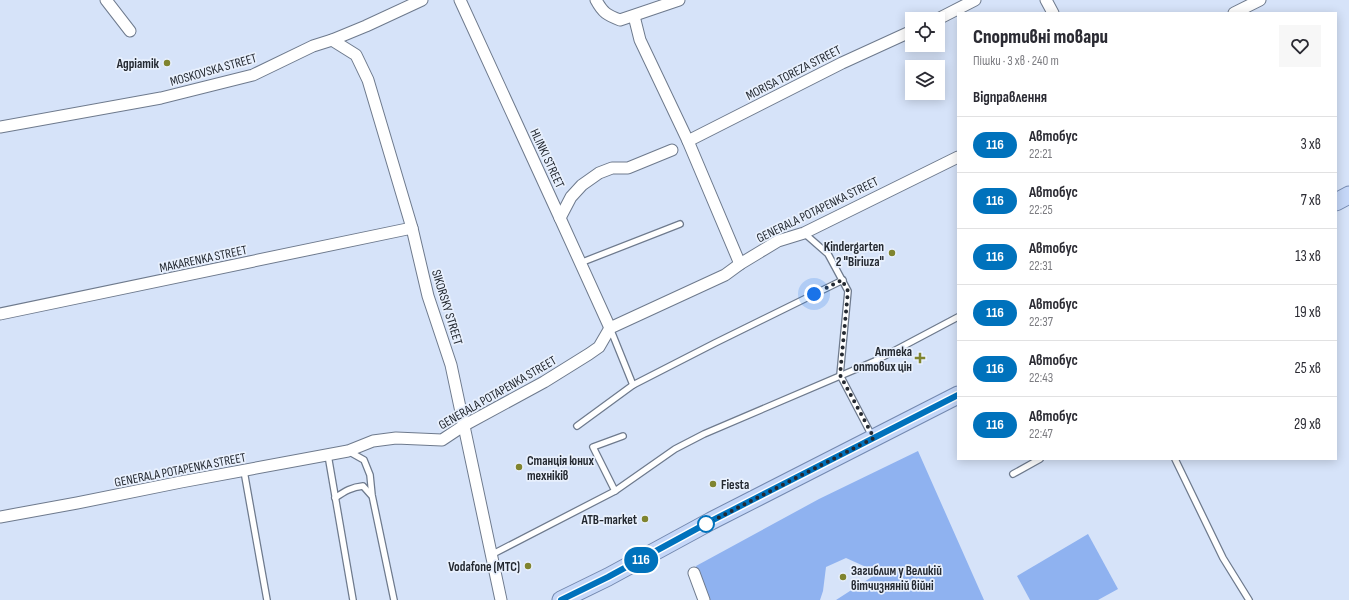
<!DOCTYPE html>
<html lang="uk">
<head>
<meta charset="utf-8">
<style>
	body { margin:0; font-family:"Sofia Sans Condensed",sans-serif; background:#f7f7f7; color:#2b2b33; height:100vh; display:flex; flex-direction:column; font-size:15px; white-space:nowrap }
	* { box-sizing:border-box; margin:0 }
	p { font-size:13px; color:#7c7c81 }
	.icon { flex:none; width:22px; height:22px; fill:none; stroke:currentColor; stroke-width:2; stroke-linecap:round; stroke-linejoin:round }
	.map { position:relative; flex:1; overflow:hidden }
	.panel { position:absolute; left:957px; top:12px; width:380px; height:448px; display:flex; flex-direction:column; background:#fff; border-radius:0px; box-shadow:0 2px 10px #0003 }
	.panel>* { flex:none }
	.badge { padding:0 8px; border-radius:13px; font-size:14px; line-height:26px }
	.buttons { position:absolute; left:905px; top:12px; display:grid; gap:8px }
	.buttons a { display:grid; place-items:center; width:40px; height:40px; border-radius:0px; background:#fff; box-shadow:0 2px 10px #0003; font-size:20px }
	.you { position:absolute; width:20px; height:20px; margin:-10px; border:3px solid #fff; border-radius:50%; background:#1a73e8; box-shadow:0 0 0 6px #1a73e833 }
	.map>.badge { position:absolute; translate:-50% -50%; box-shadow:0 0 0 2px #fff }
	h2 { padding:0 16px; font-size:15px; line-height:36px }
	.round { display:grid; place-items:center; flex:none; width:42px; height:42px; border-radius:0px; background:#f7f7f7 }
	.headline { display:flex; align-items:center; justify-content:space-between; height:68px; padding:0 16px }
	h1 { font-size:19px; font-weight:800; line-height:30px }
	ul { padding:0; list-style:none }
	li { display:flex; align-items:center; gap:12px; height:56px; padding:0 16px; border-top:1px solid #e1e1e2 }
	li div { flex:1 }
	li b { display:block; font-size:15px }
	li em { font-style:normal }
	li .badge { min-width:44px; font-weight:700; text-align:center }
	.map>svg:first-child { display:block }
</style>
</head>
<body>
<div class="map">
<svg width="1349" height="600" viewBox="0 0 1349 600">
	<rect width="100%" height="100%" fill="#d6e3f9"/>
	<g fill="#8fb2f0">
		<path d="M 918,451 L 984,600 L 836,600 L 881,571 L 866,567 L 846,558 L 826,567 L 823,591 L 820,600 L 709,600 L 696,566 L 819,499 Z"/>
		<path d="M 1088,534 L 1118,589 L 1098,600 L 1030,600 L 1017,576 Z"/>
	</g>
	<g fill="none" stroke-linecap="round" stroke-linejoin="round">
		<defs>
			<g id="lane">
				<path d="M 804,233 L 828,254 L 848,291 L 840,375 L 872,436"/>
				<path d="M 580,263 L 680,224"/>
				<path d="M 610,328 L 633,385"/>
				<path d="M 577,426 L 633,385 L 715,343 L 843,280"/>
				<path d="M 348,451 L 364,460 L 370,475 L 372,495 L 394,600"/>
				<path d="M 328,455 L 353,600"/>
				<path d="M 1175,459 L 1223,558 L 1249,600"/>
				<path d="M 244,471 L 267,600"/>
				<path d="M 1013,474 L 1040,459"/>
				<path d="M 615,491 L 593,447 L 623,436"/>
				<path d="M 335,498 C 345,491 352,487 363,486 L 371,495"/>
				<path d="M 491,555 L 615,491 L 675,449 L 704,434 L 875,361 L 958,317"/>
			</g>
			<g id="street">
				<path d="M 106,0 L 130,31"/>
				<path d="M 460,0 L 560,218 L 610,328"/>
				<path d="M 596,0 C 603,13 607,15 620,20 L 679,0"/>
				<path d="M 1046,0 L 1053,13"/>
				<path d="M 1234,13 L 1260,0"/>
				<path d="M 634,16 L 640,40 L 688,141 L 740,264"/>
				<path d="M 938,19 L 975,0"/>
				<path d="M 332,40 L 356,55 L 368,80 L 412,228 L 428,296 L 451,365 L 501,600"/>
				<path d="M 0,127 L 161,98 L 253,75 L 313,46 L 332,40 L 366,26 L 422,0"/>
				<path d="M 688,141 L 842,63 L 912,31"/>
				<path d="M 560,218 L 571,197 L 582,185 L 599,173 L 612,168 L 628,168 L 672,150"/>
				<path d="M 0,314 L 412,228"/>
				<path d="M 0,517 L 77,503 L 181,482 L 348,451 L 373,441 L 396,438 L 442,440 L 463,426 L 544,382 L 589,354 L 599,347 L 610,328 L 725,275 L 740,264 L 778,241 L 804,233 L 958,157"/>
				<path d="M 694,573 L 704,600"/>
			</g>
			<g id="primary">
				<path d="M 1336,202 L 1349,195"/>
				<path d="M 561,600 L 608,577 L 711,521 L 958,395"/>
			</g>
		</defs>
		<use href="#lane" stroke="#6e7a8d" stroke-width="8"/>
		<use href="#street" stroke="#6e7a8d" stroke-width="13"/>
		<use href="#primary" stroke="#7489b0" stroke-width="19"/>
		<use href="#lane" stroke="#fff" stroke-width="5.5"/>
		<use href="#street" stroke="#fff" stroke-width="11"/>
		<use href="#primary" stroke="#c5d7f8" stroke-width="17"/>
	</g>
	<g fill="none" stroke-linecap="round" stroke-linejoin="round">
		<defs>
			<path id="line" d="M 561,600 L 608,577 L 711,521 L 958,395"/>
		</defs>
		<use href="#line" stroke="#fff" stroke-width="9"/>
		<use href="#line" stroke="#0072bc" stroke-width="6"/>
		<path stroke="#242931" stroke-width="4" stroke-dasharray="0 7.2" d="M 706,524 L 874,438 L 840,375 L 848,291 L 842,280 L 814,294"/>
	</g>
	<g fill="#7f842f" stroke="#e8f0fd" stroke-width="1.5">
		<circle cx="167" cy="63" r="4"/>
		<circle cx="892" cy="253" r="4"/>
		<path d="M918 352h4v4h4v4h-4v4h-4v-4h-4v-4h4z"/>
		<circle cx="519" cy="467" r="4"/>
		<circle cx="713" cy="484" r="4"/>
		<circle cx="645" cy="519" r="4"/>
		<circle cx="528" cy="566" r="4"/>
		<circle cx="843" cy="577" r="4"/>
	</g>
	<circle fill="#fff" stroke="#0072bc" stroke-width="2" cx="706" cy="524" r="8"/>
	<g text-anchor="middle" stroke-width="3.5" stroke-linejoin="round" paint-order="stroke">
		<g font-size="13" font-weight="bold" fill="#242931" stroke="#e8f0fd" text-anchor="end">
			<text x="159" y="68">Адріатік</text>
			<text x="884" y="251">Kindergarten<tspan x="884" dy="15">2 "Biriuza"</tspan></text>
			<text x="912" y="356">Аптека<tspan x="912" dy="15">оптових цін</tspan></text>
			<text x="527" y="465" text-anchor="start">Станція юних<tspan x="527" dy="15">техніків</tspan></text>
			<text x="721" y="489" text-anchor="start">Fiesta</text>
			<text x="637" y="524">ATB-market</text>
			<text x="520" y="571">Vodafone (МТС)</text>
			<text x="851" y="575" text-anchor="start">Загиблим у Великій<tspan x="851" dy="15">вітчизняній війні</tspan></text>
		</g>
		<g font-size="13" fill="#242931" stroke="#e8f0fd">
			<text transform="translate(213 69) rotate(-16)" y="5">MOSKOVSKA STREET</text>
			<text transform="translate(793 72) rotate(-27)" y="5">MORISA TOREZA STREET</text>
			<text transform="translate(548 158) rotate(65)" y="5">HLINKI STREET</text>
			<text transform="translate(817 209) rotate(-26)" y="5">GENERALA POTAPENKA STREET</text>
			<text transform="translate(203 258) rotate(-12)" y="5">MAKARENKA STREET</text>
			<text transform="translate(448 307) rotate(73)" y="5">SIKORSKY STREET</text>
			<text transform="translate(497 392) rotate(-30)" y="5">GENERALA POTAPENKA STREET</text>
			<text transform="translate(180 469) rotate(-11)" y="5">GENERALA POTAPENKA STREET</text>
		</g>
	</g>
</svg>
<div class="buttons">
<a><svg class="icon" aria-label="locate" viewBox="0 0 24 24"><circle cx="12" cy="12" r="6"/><path d="M12 2v4M12 18v4M2 12h4M18 12h4"/></svg></a>
<a><svg class="icon" aria-label="layers" viewBox="0 0 24 24"><path d="M12 4l9 5-9 5-9-5zM3 14l9 5 9-5"/></svg></a>
</div>
<div class="you" style="left:814px;top:294px"></div>
<b class="badge" style="left:641px;top:560px;background:#0072bc;color:#fff">116</b>
<section class="panel">
<div class="headline"><div><h1>Спортивні товари</h1><p>Пішки · 3 хв · 240 m</p></div><a class="round"><svg class="icon" aria-label="heart" viewBox="0 0 24 24"><path d="M12 20l-8-8c-3-5 5-10 8-4 3-6 11-1 8 4z"/></svg></a></div>
<h2>Відправлення</h2>
<ul>
<li><span class="badge" style="background:#0072bc;color:#fff">116</span><div><b>Автобус</b><p>22:21</p></div><em>3 хв</em></li>
<li><span class="badge" style="background:#0072bc;color:#fff">116</span><div><b>Автобус</b><p>22:25</p></div><em>7 хв</em></li>
<li><span class="badge" style="background:#0072bc;color:#fff">116</span><div><b>Автобус</b><p>22:31</p></div><em>13 хв</em></li>
<li><span class="badge" style="background:#0072bc;color:#fff">116</span><div><b>Автобус</b><p>22:37</p></div><em>19 хв</em></li>
<li><span class="badge" style="background:#0072bc;color:#fff">116</span><div><b>Автобус</b><p>22:43</p></div><em>25 хв</em></li>
<li><span class="badge" style="background:#0072bc;color:#fff">116</span><div><b>Автобус</b><p>22:47</p></div><em>29 хв</em></li>
</ul>
</section>
</div>
</body>
</html>
